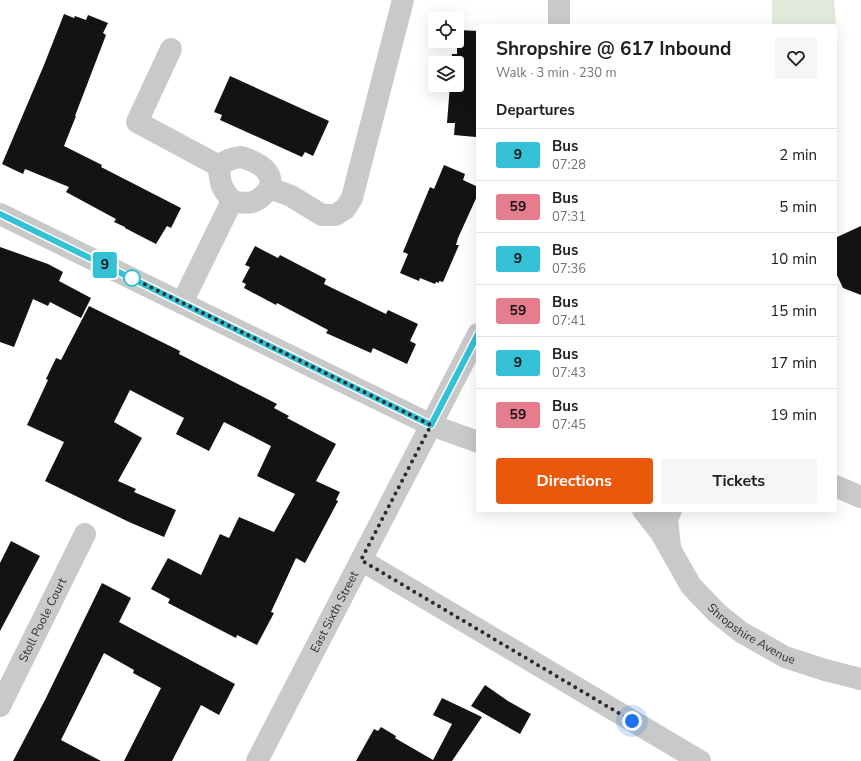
<!DOCTYPE html>
<html lang="en">
<head>
<meta charset="utf-8">
<style>
	body { margin:0; font-family:"Nunito Sans",sans-serif; background:#f6f6f6; color:#202124; height:100vh; display:flex; flex-direction:column; font-size:15px; white-space:nowrap }
	* { box-sizing:border-box; margin:0 }
	p { font-size:13px; color:#757577 }
	.icon { flex:none; width:22px; height:22px; fill:none; stroke:currentColor; stroke-width:2; stroke-linecap:round; stroke-linejoin:round }
	.map { position:relative; flex:1; overflow:hidden }
	.details { position:absolute; left:476px; top:24px; width:361px; height:488px; display:flex; flex-direction:column; background:#fff; border-radius:4px; box-shadow:0 4px 16px #0002 }
	.details>* { flex:none }
	.badge { padding:0 8px; border-radius:3px; font-size:14px; line-height:26px }
	.fabs { position:absolute; left:428px; top:12px; display:grid; gap:8px }
	.fabs a { display:grid; place-items:center; width:36px; height:36px; border-radius:4px; background:#fff; box-shadow:0 4px 16px #0002; font-size:20px }
	.you { position:absolute; width:20px; height:20px; margin:-10px; border:3px solid #fff; border-radius:50%; background:#1a73e8; box-shadow:0 0 0 6px #1a73e833 }
	.map>.badge { position:absolute; translate:-50% -50%; box-shadow:0 0 0 2px #fff }
	h2 { padding:0 20px; font-size:15px; line-height:36px }
	.round { display:grid; place-items:center; flex:none; width:42px; height:42px; border-radius:4px; background:#f6f6f6 }
	.overview { display:flex; align-items:center; justify-content:space-between; height:68px; padding:0 20px }
	h1 { font-size:19px; font-weight:700; line-height:30px }
	.cta { display:flex; gap:8px; margin-top:auto; padding:8px 20px }
	.cta a { flex:1; height:46px; border-radius:4px; background:#ea580c; color:#fff; font-size:16px; font-weight:700; line-height:46px; text-align:center }
	.cta a+a { background:#f6f6f6; color:#202124 }
	ul { padding:0; list-style:none }
	li { display:flex; align-items:center; gap:12px; height:52px; padding:0 20px; border-top:1px solid #e0e0e0 }
	li div { flex:1 }
	li b { display:block; font-size:15px }
	li em { font-style:normal }
	li .badge { min-width:44px; font-weight:700; text-align:center }
	.map>svg:first-child { display:block }
</style>
</head>
<body>
<div class="map">
<svg width="861" height="761" viewBox="0 0 861 761">
	<rect width="100%" height="100%" fill="#fff"/>
	<path fill="#e1e9da" d="M 772,0 L 834,0 L 836,24 L 835,27 L 772,26 Z"/>
	<g fill="#131313">
		<path d="M 64,14 L 74,18 L 75,16 L 86,20 L 88,15 L 108,23 L 103,33 L 106,35 L 75,116 L 76,116 L 64,146 L 102,165 L 101,167 L 181,208 L 171,228 L 167,226 L 156,244 L 125,228 L 125,227 L 114,222 L 116,219 L 66,192 L 69,187 L 25,169 L 23,174 L 2,164 L 44,65 Z"/>
		<path d="M 457,30 L 478,31 L 478,134 L 476,134 L 476,137 L 454,135 L 455,123 L 447,123 L 450,85 L 457,85 L 457,63 L 451,63 L 452,54 L 457,54 Z"/>
		<path d="M 230,76 L 329,121 L 313,156 L 305,152 L 302,157 L 220,120 L 222,115 L 214,112 Z"/>
		<path d="M 444,165 L 465,174 L 463,180 L 478,187 L 478,194 L 458,238 L 456,245 L 459,245 L 443,282 L 439,281 L 439,283 L 436,282 L 435,284 L 420,278 L 419,281 L 400,273 L 408,254 L 403,252 L 430,187 L 434,189 Z"/>
		<path d="M 861,226 L 861,295 L 843,288 L 835,271 L 835,238 Z"/>
		<path d="M 255,246 L 278,258 L 280,255 L 326,279 L 324,284 L 386,314 L 388,310 L 418,324 L 410,341 L 416,344 L 407,364 L 373,348 L 371,353 L 326,333 L 328,330 L 277,303 L 276,305 L 244,288 L 246,284 L 242,282 L 250,267 L 245,265 Z"/>
		<path d="M 0,247 L 48,264 L 63,272 L 59,281 L 91,298 L 81,318 L 50,302 L 48,306 L 33,299 L 14,347 L 0,342 Z"/>
		<path d="M 89,306 L 180,351 L 179,354 L 277,404 L 274,408 L 289,416 L 287,418 L 336,444 L 316,481 L 340,492 L 336,500 L 338,501 L 305,563 L 296,558 L 271,612 L 274,613 L 257,645 L 237,635 L 236,638 L 168,603 L 170,599 L 151,589 L 168,558 L 201,575 L 220,534 L 229,538 L 239,517 L 274,532 L 295,494 L 257,476 L 271,446 L 224,422 L 209,451 L 176,434 L 184,418 L 130,390 L 114,422 L 142,438 L 118,481 L 136,489 L 134,492 L 176,510 L 164,537 L 129,522 L 45,481 L 64,442 L 27,425 L 48,380 L 46,379 L 56,358 L 61,360 Z"/>
		<path d="M 11,541 L 40,556 L 0,631 L 0,563 Z"/>
		<path d="M 102,583 L 131,598 L 119,622 L 235,684 L 219,715 L 201,705 L 172,761 L 124,761 L 161,688 L 133,673 L 134,670 L 104,653 L 61,740 L 101,761 L 13,761 L 45,700 Z"/>
		<path d="M 485,685 L 508,701 L 531,714 L 520,734 L 471,706 Z"/>
		<path d="M 442,698 L 482,717 L 452,761 L 356,761 L 374,729 L 378,731 L 381,727 L 396,736 L 395,738 L 433,760 L 452,724 L 433,715 Z"/>
	</g>
	<g fill="none" stroke-linecap="round" stroke-linejoin="round">
		<g stroke="#c9c9c9" stroke-width="22">
			<path d="M 559,26 L 559,0"/>
			<path d="M 171,49 L 137,122 L 219,166"/>
			<path d="M 241,157 C 251,160 267,166 270,178 C 271,181 270,185 270,188 C 258,203 251,205 232,201 C 221,187 220,185 219,166 C 226,160 232,158 241,157 Z"/>
			<path d="M 270,188 L 291,196 L 322,215 L 335,215 L 345,209 L 352,198 L 403,0"/>
			<path d="M 182,303 L 232,201"/>
			<path d="M 431,425 L 478,334"/>
			<path d="M 361,560 L 700,761"/>
			<path id="s1" d="M 0,706 L 85,534"/>
		</g>
		<g stroke="#c9c9c9" stroke-width="22">
			<path d="M 0,214 L 431,425 L 478,442"/>
			<path d="M 835,486 L 861,497"/>
			<path id="s2" d="M 643,510 L 661,533 L 691,586 L 717,613 L 741,632 L 785,657 L 825,670 L 861,679"/>
			<path d="M 670,546 L 667,519 L 671,510"/>
			<path id="s3" d="M 257,761 L 431,425"/>
		</g>
	</g>
	<g fill="none" stroke-linecap="round" stroke-linejoin="round">
		<defs>
			<path id="line" d="M 0,214 L 431,425 L 478,334"/>
		</defs>
		<use href="#line" stroke="#fff" stroke-width="9"/>
		<use href="#line" stroke="#34c1d6" stroke-width="6"/>
		<path stroke="#2c2c2c" stroke-width="4" stroke-dasharray="0 7.2" d="M 132,278 L 431,425 L 361,560 L 632,721"/>
	</g>
	<circle fill="#fff" stroke="#34c1d6" stroke-width="2" cx="132" cy="278" r="8"/>
	<g text-anchor="middle" stroke-width="4" stroke-linejoin="round" paint-order="stroke">
		<g font-size="12" fill="#2c2c2c" stroke="#fff">
			<text dy="4" stroke="none"><textPath href="#s3" startOffset="168">East Sixth Street</textPath></text>
			<text dy="4" stroke="none"><textPath href="#s1" startOffset="96">Stoll Poole Court</textPath></text>
			<text dy="4" stroke="none"><textPath href="#s2" startOffset="168">Shropshire Avenue</textPath></text>
		</g>
	</g>
</svg>
<div class="fabs">
<a><svg class="icon" aria-label="locate" viewBox="0 0 24 24"><circle cx="12" cy="12" r="6"/><path d="M12 2v4M12 18v4M2 12h4M18 12h4"/></svg></a>
<a><svg class="icon" aria-label="layers" viewBox="0 0 24 24"><path d="M12 4l9 5-9 5-9-5zM3 14l9 5 9-5"/></svg></a>
</div>
<div class="you" style="left:632px;top:721px"></div>
<b class="badge" style="left:105px;top:265px;background:#34c1d6;color:#111">9</b>
<section class="details">
<div class="overview"><div><h1>Shropshire @ 617 Inbound</h1><p>Walk · 3 min · 230 m</p></div><a class="round"><svg class="icon" aria-label="heart" viewBox="0 0 24 24"><path d="M12 20l-8-8c-3-5 5-10 8-4 3-6 11-1 8 4z"/></svg></a></div>
<h2>Departures</h2>
<ul>
<li><span class="badge" style="background:#34c1d6;color:#111">9</span><div><b>Bus</b><p>07:28</p></div><em>2 min</em></li>
<li><span class="badge" style="background:#e67d8f;color:#111">59</span><div><b>Bus</b><p>07:31</p></div><em>5 min</em></li>
<li><span class="badge" style="background:#34c1d6;color:#111">9</span><div><b>Bus</b><p>07:36</p></div><em>10 min</em></li>
<li><span class="badge" style="background:#e67d8f;color:#111">59</span><div><b>Bus</b><p>07:41</p></div><em>15 min</em></li>
<li><span class="badge" style="background:#34c1d6;color:#111">9</span><div><b>Bus</b><p>07:43</p></div><em>17 min</em></li>
<li><span class="badge" style="background:#e67d8f;color:#111">59</span><div><b>Bus</b><p>07:45</p></div><em>19 min</em></li>
</ul>
<div class="cta"><a>Directions</a><a>Tickets</a></div>
</section>
</div>
</body>
</html>
